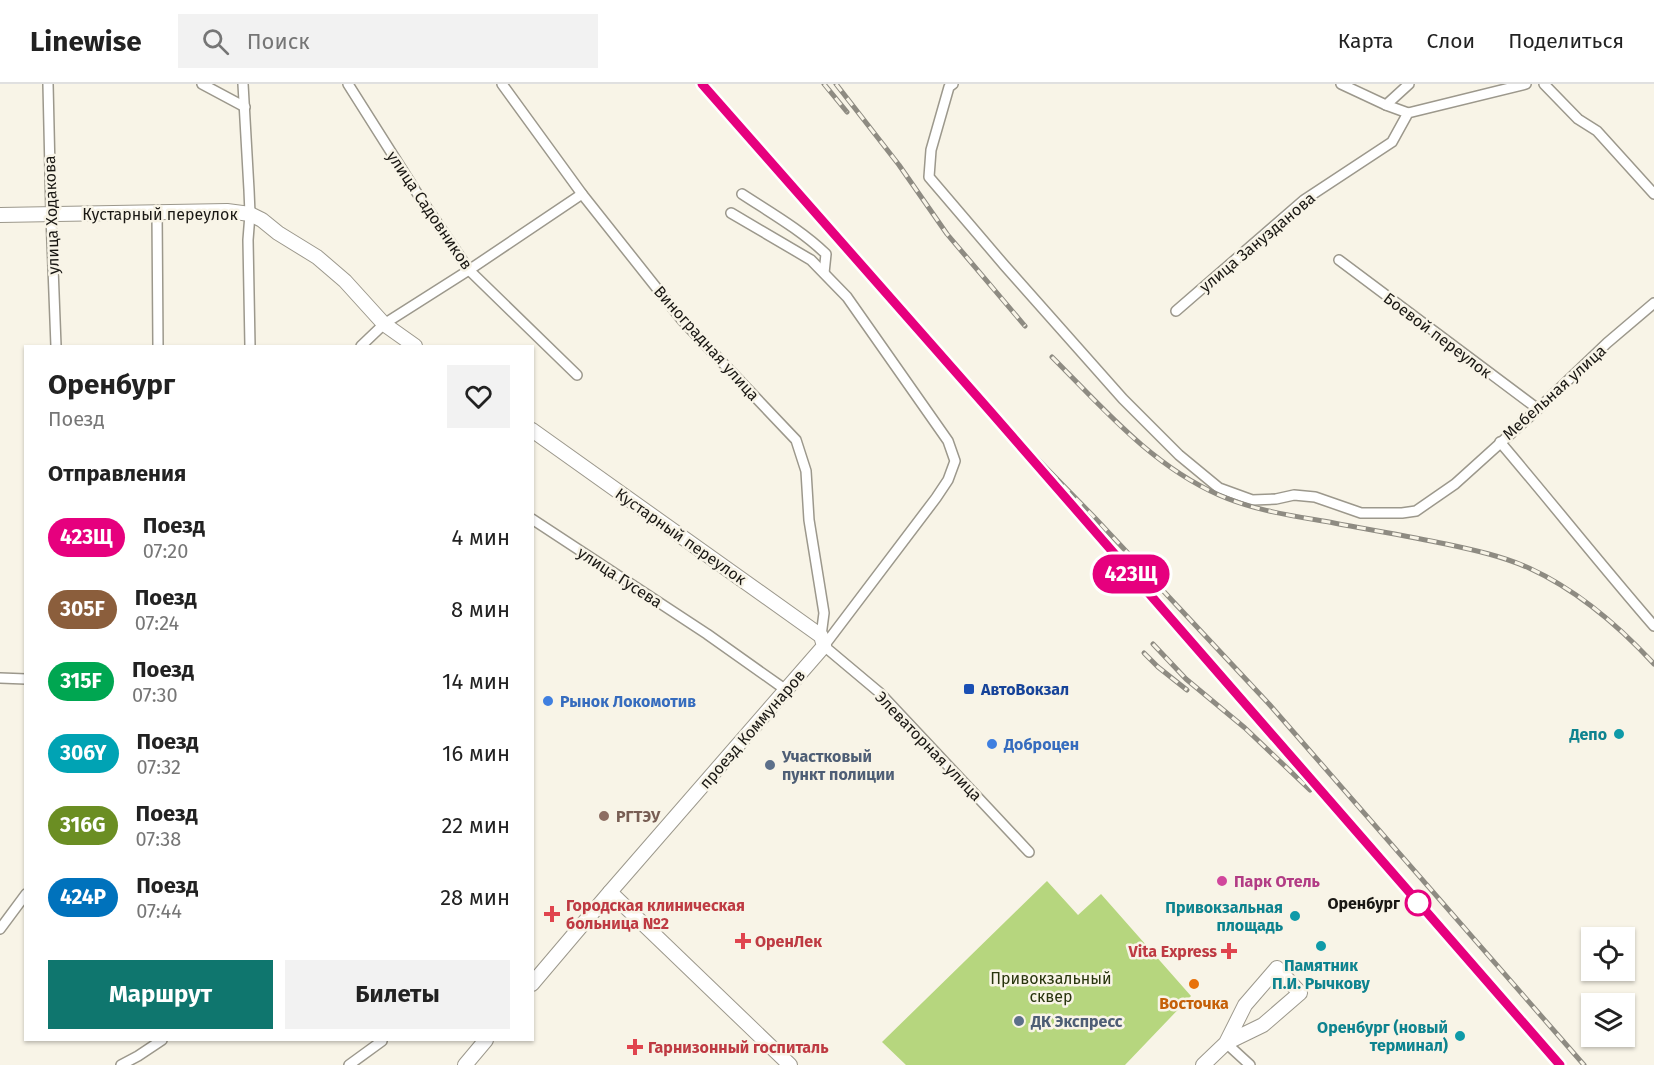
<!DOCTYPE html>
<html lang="ru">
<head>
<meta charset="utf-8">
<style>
	body { margin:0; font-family:"Fira Sans",sans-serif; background:#f2f2f2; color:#222; height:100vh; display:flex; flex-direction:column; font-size:22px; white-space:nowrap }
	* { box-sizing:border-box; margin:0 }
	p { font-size:20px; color:#767676 }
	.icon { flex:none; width:33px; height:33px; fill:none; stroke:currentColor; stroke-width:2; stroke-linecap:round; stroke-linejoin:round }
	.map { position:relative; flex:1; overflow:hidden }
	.sheet { position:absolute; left:24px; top:261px; width:510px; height:696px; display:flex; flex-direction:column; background:#fff; border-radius:0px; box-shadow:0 2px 4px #0004 }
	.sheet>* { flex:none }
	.badge { padding:0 12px; border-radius:20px; font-size:21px; line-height:39px }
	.tools { position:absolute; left:1581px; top:843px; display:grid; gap:12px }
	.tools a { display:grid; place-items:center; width:54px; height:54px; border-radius:0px; background:#fff; box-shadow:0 2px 4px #0004; font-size:30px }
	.map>.badge { position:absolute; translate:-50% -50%; box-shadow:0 0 0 3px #fff }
	h2 { padding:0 24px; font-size:22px; line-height:54px }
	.round { display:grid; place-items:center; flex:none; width:63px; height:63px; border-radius:0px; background:#f2f2f2 }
	.summary { display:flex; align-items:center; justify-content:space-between; height:102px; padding:0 24px }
	h1 { font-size:28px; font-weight:700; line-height:45px }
	.action { display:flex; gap:12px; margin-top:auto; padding:12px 24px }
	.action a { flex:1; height:69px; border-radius:0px; background:#0f766e; color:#fff; font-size:24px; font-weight:700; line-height:69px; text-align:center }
	.action a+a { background:#f2f2f2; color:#222 }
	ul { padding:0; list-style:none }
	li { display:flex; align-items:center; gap:18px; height:72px; padding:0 24px }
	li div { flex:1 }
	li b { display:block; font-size:22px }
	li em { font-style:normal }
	li .badge { min-width:66px; font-weight:700; text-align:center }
	header { display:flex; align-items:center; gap:36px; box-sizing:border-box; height:84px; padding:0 30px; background:#fff; border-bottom:2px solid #e0e0e0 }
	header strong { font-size:28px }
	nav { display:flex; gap:33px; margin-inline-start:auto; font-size:21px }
	.search { width:420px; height:54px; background:#f2f2f2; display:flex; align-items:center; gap:15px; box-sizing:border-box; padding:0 21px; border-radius:0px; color:#767676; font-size:22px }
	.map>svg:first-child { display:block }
</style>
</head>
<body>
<header>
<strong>Linewise</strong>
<div class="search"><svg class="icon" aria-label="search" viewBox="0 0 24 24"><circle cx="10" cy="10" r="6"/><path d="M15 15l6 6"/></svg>Поиск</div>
<nav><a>Карта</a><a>Слои</a><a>Поделиться</a></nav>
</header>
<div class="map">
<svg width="1654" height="981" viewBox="0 0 1654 981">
	<rect width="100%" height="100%" fill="#f8f4e7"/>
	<path fill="#b6d67e" d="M 1047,797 L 1078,831 L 1101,810 L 1191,912 L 1125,981 L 906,981 L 882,958 Z"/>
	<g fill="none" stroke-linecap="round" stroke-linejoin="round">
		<defs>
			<g id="street">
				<path d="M 48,0 L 51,131 L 56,262"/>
				<path d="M 202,0 L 245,23"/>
				<path d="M 243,0 L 249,106 L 250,130 L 248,156 L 250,262"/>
				<path d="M 348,0 L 415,106 L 469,186 L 577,291"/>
				<path d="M 502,0 L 582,110 L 682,236 L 796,356 L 806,387 L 809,436 L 824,529 L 821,552"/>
				<path d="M 953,0 L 949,3 L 931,66 L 929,93 L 1005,182 L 1123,315 L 1179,371 L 1219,404 L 1252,416 L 1276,415 L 1294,411 L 1315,413 L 1361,429 L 1402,429 L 1416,427 L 1455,400 L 1538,325 L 1607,259 L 1654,219"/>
				<path d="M 1341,0 L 1386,21 L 1409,0"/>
				<path d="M 1544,0 L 1578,35 L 1597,47 L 1654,110"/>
				<path d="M 1386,21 L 1408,29"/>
				<path d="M 742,110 C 771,129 801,146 826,170 L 824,189"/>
				<path d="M 157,128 L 158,262"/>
				<path d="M 731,129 L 811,176 L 847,213 L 948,357 L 955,377 L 948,396 L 936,414 L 824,562 L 880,609 L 1029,768"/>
				<path d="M 1339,176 L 1538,325"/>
				<path d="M 1176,227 L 1304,116 L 1392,58 L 1408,29 L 1526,0"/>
				<path d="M 361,262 L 384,240 L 469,186 L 582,110"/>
				<path d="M 1500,358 C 1552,419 1601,481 1654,542"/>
				<path d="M 532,435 L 707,550 L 786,606"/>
				<path d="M 0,594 L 26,595"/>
				<path d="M 0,845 L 26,810"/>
				<path d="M 1226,959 L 1250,981"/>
				<path d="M 121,981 L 138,972 L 162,956"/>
				<path d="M 349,981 L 382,957"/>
			</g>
			<g id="secondary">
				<path d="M 0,131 L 227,127 L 250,130 L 262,136 L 278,149 L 317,173 L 345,197 L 384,240 L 415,262"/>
				<path d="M 532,346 L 821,552 L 824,562 L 610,808 L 532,900"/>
				<path d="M 610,808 L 790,981"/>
				<path d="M 465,981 L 486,956"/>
				<path d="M 1203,981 L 1226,959 L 1263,941 L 1300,909 L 1277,884 L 1245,921 L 1226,959"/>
			</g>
		</defs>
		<use href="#street" stroke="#9c988c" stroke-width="12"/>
		<use href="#secondary" stroke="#9c988c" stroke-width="16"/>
		<use href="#street" stroke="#fff" stroke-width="9"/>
		<use href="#secondary" stroke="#fff" stroke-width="14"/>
		<defs>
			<g id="rail">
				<path d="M 702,0 L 971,307 L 1096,435 L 1269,620 L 1584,981"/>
				<path d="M 824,0 L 847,28"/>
				<path d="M 836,0 L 899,81 L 947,150 L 1025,242"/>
				<path d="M 1052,273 C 1103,324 1151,381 1219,411 C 1255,427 1295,432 1334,439 C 1371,446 1408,452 1446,460 C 1474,466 1502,472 1529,484 C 1577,506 1618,541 1654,580"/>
				<path d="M 1072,423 L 1560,981"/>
				<path d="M 1153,560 L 1186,595 L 1245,644 L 1310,706"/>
				<path d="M 1144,569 L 1158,583 L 1187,606"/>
			</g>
		</defs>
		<use href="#rail" stroke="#8e8b82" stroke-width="5"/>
		<use href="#rail" stroke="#f8f4e7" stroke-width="3" stroke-dasharray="9" stroke-linecap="butt"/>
	</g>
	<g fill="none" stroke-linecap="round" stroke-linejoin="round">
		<defs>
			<path id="line" d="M 702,0 L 990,327 L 1560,981"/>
		</defs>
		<use href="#line" stroke="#fff" stroke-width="14"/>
		<use href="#line" stroke="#e6007e" stroke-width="9"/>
	</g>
	<rect fill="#1a4fb4" stroke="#f8f4e7" stroke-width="2" x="963" y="599" width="12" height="12" rx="3"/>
	<g fill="#3f7fe0" stroke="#f8f4e7" stroke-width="2">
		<circle cx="548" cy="617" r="6"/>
		<circle cx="992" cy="660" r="6"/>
	</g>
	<g fill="#0f9aa8" stroke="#f8f4e7" stroke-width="2">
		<circle cx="1619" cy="650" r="6"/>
		<circle cx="1295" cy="832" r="6"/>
		<circle cx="1321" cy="862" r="6"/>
		<circle cx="1460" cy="952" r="6"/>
	</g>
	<g fill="#5c6f8a" stroke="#f8f4e7" stroke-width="2">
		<circle cx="770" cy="681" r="6"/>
		<circle cx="1019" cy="937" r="6"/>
	</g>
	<circle fill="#8d6e63" stroke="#f8f4e7" stroke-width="2" cx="604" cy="732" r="6"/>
	<circle fill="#d1479c" stroke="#f8f4e7" stroke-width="2" cx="1222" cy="797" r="6"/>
	<circle fill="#fff" stroke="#e6007e" stroke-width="3" cx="1418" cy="819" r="12"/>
	<g fill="#e0444e" stroke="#f8f4e7" stroke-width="2">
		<path d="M549 821h6v6h6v6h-6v6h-6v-6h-6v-6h6z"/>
		<path d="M740 848h6v6h6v6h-6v6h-6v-6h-6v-6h6z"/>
		<path d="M1226 858h6v6h6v6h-6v6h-6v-6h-6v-6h6z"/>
		<path d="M632 954h6v6h6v6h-6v6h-6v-6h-6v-6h6z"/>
	</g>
	<circle fill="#e8710a" stroke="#f8f4e7" stroke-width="2" cx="1194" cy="900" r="6"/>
	<g text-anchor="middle" stroke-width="5" stroke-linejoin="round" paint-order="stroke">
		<g font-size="16" fill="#1a1814" stroke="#f8f4e7">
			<text transform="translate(430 126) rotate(56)" y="6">улица Садовников</text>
			<text x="160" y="136">Кустарный переулок</text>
			<text transform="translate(51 131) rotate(-92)" y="6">улица Ходакова</text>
			<text transform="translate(1257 158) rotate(-40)" y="6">улица Занузданова</text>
			<text transform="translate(1438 251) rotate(37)" y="6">Боевой переулок</text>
			<text transform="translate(707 259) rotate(48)" y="6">Виноградная улица</text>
			<text transform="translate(1554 308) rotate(-42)" y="6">Мебельная улица</text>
			<text transform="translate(681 452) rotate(35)" y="6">Кустарный переулок</text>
			<text transform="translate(620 493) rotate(33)" y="6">улица Гусева</text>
			<text transform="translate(752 645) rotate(-49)" y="6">проезд Коммунаров</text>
			<text transform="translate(929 662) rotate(46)" y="6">Элеваторная улица</text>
		</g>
		<g font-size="16" font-weight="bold" fill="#164399" stroke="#f8f4e7" text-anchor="start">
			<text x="981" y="611">АвтоВокзал</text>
		</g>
		<g font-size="16" font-weight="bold" fill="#366cbe" stroke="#f8f4e7" text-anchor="start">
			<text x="560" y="623">Рынок Локомотив</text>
			<text x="1004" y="666">Доброцен</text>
		</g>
		<g font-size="16" font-weight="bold" fill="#0d838f" stroke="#f8f4e7" text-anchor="end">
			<text x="1607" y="656">Депо</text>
			<text x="1283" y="829">Привокзальная<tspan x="1283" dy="18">площадь</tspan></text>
			<text x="1321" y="887" text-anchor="middle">Памятник<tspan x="1321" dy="18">П.И. Рычкову</tspan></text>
			<text x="1448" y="949">Оренбург (новый<tspan x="1448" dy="18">терминал)</tspan></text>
		</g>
		<g font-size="16" font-weight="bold" fill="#4e5e75" stroke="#f8f4e7" text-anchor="start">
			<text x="782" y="678">Участковый<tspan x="782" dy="18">пункт полиции</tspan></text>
			<text x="1031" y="943">ДК Экспресс</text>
		</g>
		<g font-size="16" font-weight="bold" fill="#785e54" stroke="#f8f4e7" text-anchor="start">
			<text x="616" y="738">РГТЭУ</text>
		</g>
		<g font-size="16" font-weight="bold" fill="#b23c85" stroke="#f8f4e7" text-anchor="start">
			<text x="1234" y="803">Парк Отель</text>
		</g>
		<g font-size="16" font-weight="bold" fill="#1a1814" stroke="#f8f4e7" text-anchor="end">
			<text x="1400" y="825">Оренбург</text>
		</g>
		<g font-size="16" font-weight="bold" fill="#be3a42" stroke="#f8f4e7" text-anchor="start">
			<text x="566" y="827">Городская клиническая<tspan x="566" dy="18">больница №2</tspan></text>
			<text x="755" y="863">ОренЛек</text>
			<text x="1217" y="873" text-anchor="end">Vita Express</text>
			<text x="648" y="969">Гарнизонный госпиталь</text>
		</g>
		<g font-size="16" fill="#27340c" stroke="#f8f4e7">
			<text x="1051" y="900">Привокзальный<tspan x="1051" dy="18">сквер</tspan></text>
		</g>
		<g font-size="16" font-weight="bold" fill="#c56008" stroke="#f8f4e7">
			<text x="1194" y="925">Восточка</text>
		</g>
	</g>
</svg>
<div class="tools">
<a><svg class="icon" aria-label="locate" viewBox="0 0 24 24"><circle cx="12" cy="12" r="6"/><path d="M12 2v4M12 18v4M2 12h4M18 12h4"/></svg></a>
<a><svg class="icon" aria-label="layers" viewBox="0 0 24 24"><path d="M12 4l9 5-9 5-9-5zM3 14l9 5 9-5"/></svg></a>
</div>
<b class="badge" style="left:1131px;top:490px;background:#e6007e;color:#fff">423Щ</b>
<section class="sheet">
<div class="summary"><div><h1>Оренбург</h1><p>Поезд</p></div><a class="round"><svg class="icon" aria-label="heart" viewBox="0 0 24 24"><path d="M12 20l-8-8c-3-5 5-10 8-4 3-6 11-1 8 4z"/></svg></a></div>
<h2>Отправления</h2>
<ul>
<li><span class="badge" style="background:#e6007e;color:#fff">423Щ</span><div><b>Поезд</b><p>07:20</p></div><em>4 мин</em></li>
<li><span class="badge" style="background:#8b5e3c;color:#fff">305F</span><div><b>Поезд</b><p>07:24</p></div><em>8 мин</em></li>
<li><span class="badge" style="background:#00a651;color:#fff">315F</span><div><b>Поезд</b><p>07:30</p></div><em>14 мин</em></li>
<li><span class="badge" style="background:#00a3b4;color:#fff">306Y</span><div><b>Поезд</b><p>07:32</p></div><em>16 мин</em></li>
<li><span class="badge" style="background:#6b8e23;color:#fff">316G</span><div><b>Поезд</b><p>07:38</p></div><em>22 мин</em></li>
<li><span class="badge" style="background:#0072bc;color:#fff">424Р</span><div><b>Поезд</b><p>07:44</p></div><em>28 мин</em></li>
</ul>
<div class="action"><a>Маршрут</a><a>Билеты</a></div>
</section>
</div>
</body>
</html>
